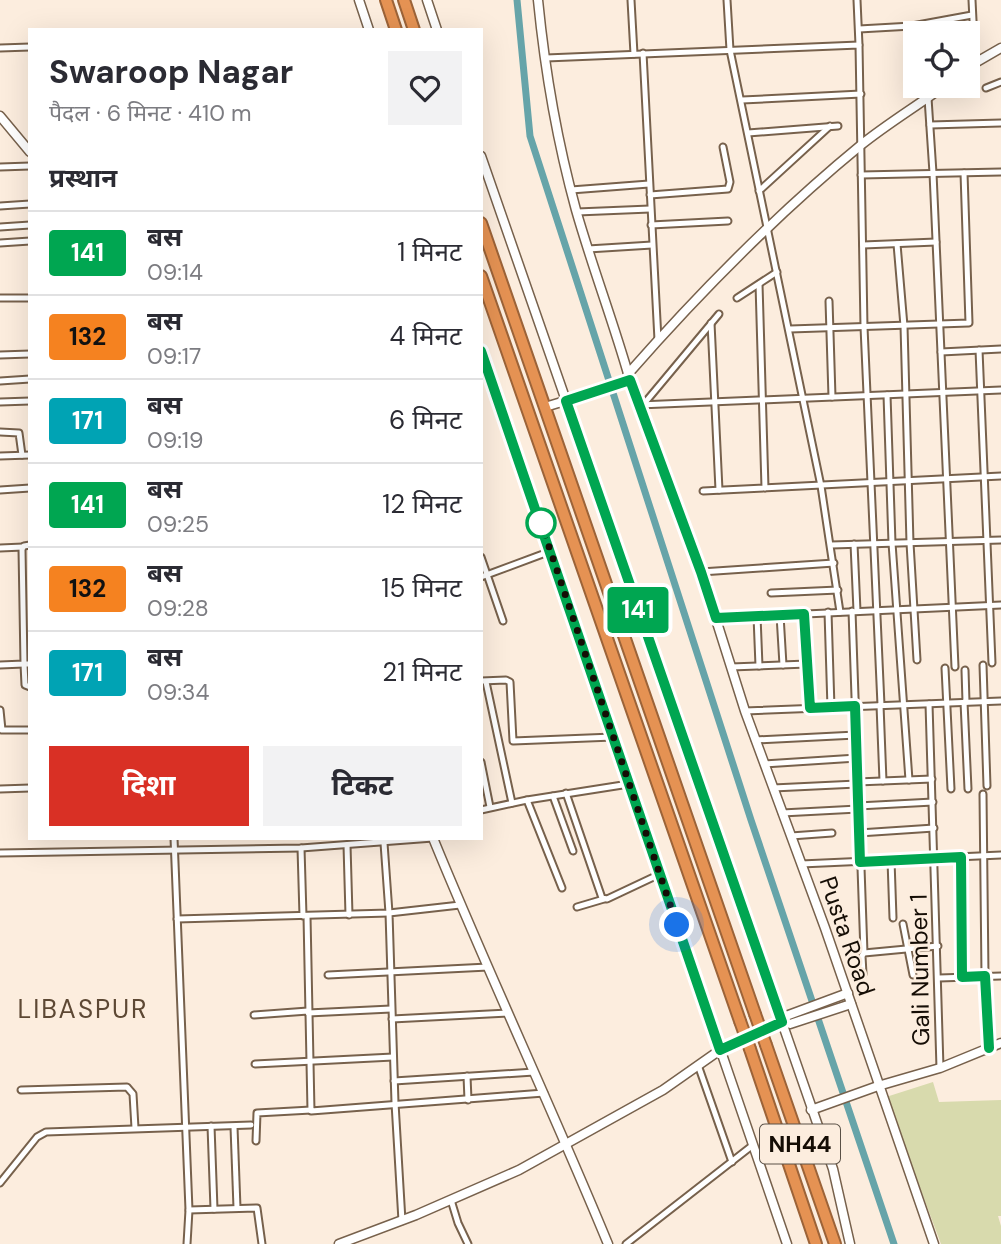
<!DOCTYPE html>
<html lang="hi">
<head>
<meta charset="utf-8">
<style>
	body { margin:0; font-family:"DM Sans","Noto Sans Devanagari",sans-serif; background:#f2f2f3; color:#2b2b33; height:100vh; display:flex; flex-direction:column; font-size:26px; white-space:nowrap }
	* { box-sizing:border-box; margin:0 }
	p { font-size:23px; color:#7c7c81 }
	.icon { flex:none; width:38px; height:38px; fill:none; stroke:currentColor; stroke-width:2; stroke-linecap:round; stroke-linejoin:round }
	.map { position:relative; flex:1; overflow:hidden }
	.sheet { position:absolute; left:28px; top:28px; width:455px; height:812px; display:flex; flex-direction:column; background:#fff; border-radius:0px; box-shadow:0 7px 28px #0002 }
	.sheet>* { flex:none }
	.badge { padding:0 14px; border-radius:5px; font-size:24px; line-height:46px }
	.fabs { position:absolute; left:903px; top:21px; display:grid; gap:14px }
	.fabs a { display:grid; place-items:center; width:77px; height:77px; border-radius:0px; background:#fff; box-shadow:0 7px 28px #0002; font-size:35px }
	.you { position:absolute; width:35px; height:35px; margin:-18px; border:5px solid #fff; border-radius:50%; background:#1a73e8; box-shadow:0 0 0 10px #1a73e833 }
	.map>.badge { position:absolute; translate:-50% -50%; box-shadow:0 0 0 4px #fff }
	h2 { padding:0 21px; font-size:26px; line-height:63px }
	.round { display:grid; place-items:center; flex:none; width:74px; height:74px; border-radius:0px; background:#f2f2f3 }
	.head { display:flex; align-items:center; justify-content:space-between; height:119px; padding:0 21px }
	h1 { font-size:33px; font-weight:700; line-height:52px }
	.primary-button { display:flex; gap:14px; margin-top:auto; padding:14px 21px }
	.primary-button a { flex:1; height:80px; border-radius:0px; background:#d93025; color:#fff; font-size:28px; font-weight:700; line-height:80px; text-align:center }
	.primary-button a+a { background:#f2f2f3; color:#2b2b33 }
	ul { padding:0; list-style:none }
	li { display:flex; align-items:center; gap:21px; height:84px; padding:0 21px; border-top:2px solid #e1e1e2 }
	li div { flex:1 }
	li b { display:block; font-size:26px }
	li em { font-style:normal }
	li .badge { min-width:77px; font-weight:700; text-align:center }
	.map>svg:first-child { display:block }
</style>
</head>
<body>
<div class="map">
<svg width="1001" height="1244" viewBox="0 0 1001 1244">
	<rect width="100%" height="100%" fill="#fcedde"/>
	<path fill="#d8daad" d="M 933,1082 L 939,1102 L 1001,1100 L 1001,1216 L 998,1216 L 1001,1226 L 1001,1244 L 941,1244 L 886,1097 Z"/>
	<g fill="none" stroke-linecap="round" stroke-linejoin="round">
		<path stroke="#66a4a9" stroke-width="7" d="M 517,0 L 530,136 L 751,820 L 894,1244"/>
		<defs>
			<g id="street">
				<path d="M 631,0 L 634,54"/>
				<path d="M 727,0 L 730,50 L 821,486 L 840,612"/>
				<path d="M 857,0 L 859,45"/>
				<path d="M 972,0 L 975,61"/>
				<path d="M 859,29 L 912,26 L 972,15"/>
				<path d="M 0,48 L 30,47"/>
				<path d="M 643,53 L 658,340"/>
				<path d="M 546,58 L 859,45 L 864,327 L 881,705"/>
				<path d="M 986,88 L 1001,82"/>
				<path d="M 928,98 L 933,173 L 955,667"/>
				<path d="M 742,100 L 861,94"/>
				<path d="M 930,125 L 1001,123"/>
				<path d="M 748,133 L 838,126"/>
				<path d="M 0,167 L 30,166"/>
				<path d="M 861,175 L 1001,172"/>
				<path d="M 571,190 L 649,184"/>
				<path d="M 759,191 L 830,126"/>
				<path d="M 650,195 L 728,189 L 730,182 L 723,147"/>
				<path d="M 0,206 L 30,204"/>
				<path d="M 577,212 L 650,209"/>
				<path d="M 651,225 L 728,221"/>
				<path d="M 0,227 L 30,225"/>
				<path d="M 0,243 L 30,241"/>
				<path d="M 897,244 L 904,326 L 910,543 L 917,660"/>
				<path d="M 863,245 L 936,242"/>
				<path d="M 588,249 L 652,245"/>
				<path d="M 759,284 L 765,488"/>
				<path d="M 0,298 L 30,298"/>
				<path d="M 737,298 L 777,272"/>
				<path d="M 829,301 L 832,397"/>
				<path d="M 711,323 L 719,490"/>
				<path d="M 790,329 L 969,323 L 964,173"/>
				<path d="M 979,350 L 992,663"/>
				<path d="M 941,352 L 1001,349"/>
				<path d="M 0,355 L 30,354"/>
				<path d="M 0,381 L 30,379"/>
				<path d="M 887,395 L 892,543 L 909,780"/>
				<path d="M 0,402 L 30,401"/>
				<path d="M 639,405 L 1001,390"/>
				<path d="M 643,405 L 719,314"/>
				<path d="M 0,432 L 19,433 L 22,455"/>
				<path d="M 0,456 L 30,455"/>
				<path d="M 0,490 L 30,488"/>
				<path d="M 703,491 L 1001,476"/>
				<path d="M 854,544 L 857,611"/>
				<path d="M 831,545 L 1001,540"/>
				<path d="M 0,548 L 23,547"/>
				<path d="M 481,557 L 503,621"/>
				<path d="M 701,572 L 834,563"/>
				<path d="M 481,577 L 551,551"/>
				<path d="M 771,593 L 838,590"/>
				<path d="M 852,611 L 864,953"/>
				<path d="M 828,612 L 831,708"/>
				<path d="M 804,614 L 810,708"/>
				<path d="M 780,615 L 783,665"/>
				<path d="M 757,616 L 759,666"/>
				<path d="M 716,618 L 1001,605"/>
				<path d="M 30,664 L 24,664 L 25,685 L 30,687"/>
				<path d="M 0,665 L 24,664 L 22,549 L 24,546 L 30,545"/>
				<path d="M 983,665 L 987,786"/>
				<path d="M 731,667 L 807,664"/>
				<path d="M 945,668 L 951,789"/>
				<path d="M 965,670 L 966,702"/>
				<path d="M 481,681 L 506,680 L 510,682 L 513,741 L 613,737"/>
				<path d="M 486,682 L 512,803"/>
				<path d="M 964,702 L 968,789"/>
				<path d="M 929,704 L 940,1068"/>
				<path d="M 880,705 L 883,781"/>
				<path d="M 0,710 L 2,730 L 30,730"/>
				<path d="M 745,711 L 1001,701"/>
				<path d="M 755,740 L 856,735"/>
				<path d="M 481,762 L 490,807"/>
				<path d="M 764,764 L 857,758"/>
				<path d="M 857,782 L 932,779"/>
				<path d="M 773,788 L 857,784"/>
				<path d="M 0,789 L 30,788"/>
				<path d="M 566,793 L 602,898 L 607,899 L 660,874"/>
				<path d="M 983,794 L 985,976 L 989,1048"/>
				<path d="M 553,796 L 573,851"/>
				<path d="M 527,800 L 562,888"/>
				<path d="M 858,806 L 933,802"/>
				<path d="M 481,810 L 527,800 L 629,784"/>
				<path d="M 782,813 L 858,809"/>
				<path d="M 859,833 L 934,828"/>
				<path d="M 791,836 L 832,833"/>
				<path d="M 174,838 L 189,1210 L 187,1244"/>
				<path d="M 347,845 L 349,915"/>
				<path d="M 301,848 L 303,916"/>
				<path d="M 0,853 L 301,848 L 433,838"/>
				<path d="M 961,857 L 962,977"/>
				<path d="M 891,860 L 893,918"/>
				<path d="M 801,864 L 1001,855"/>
				<path d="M 577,907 L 604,899"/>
				<path d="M 307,916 L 311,1111 L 544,1093"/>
				<path d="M 177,919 L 389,913 L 384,843"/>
				<path d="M 903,924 L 913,975"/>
				<path d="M 863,974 L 862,956 L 864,953 L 938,946"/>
				<path d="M 328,975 L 488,967"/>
				<path d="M 939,978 L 1001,976"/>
				<path d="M 308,1013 L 391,1009"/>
				<path d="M 254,1015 L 308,1011"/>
				<path d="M 392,1019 L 508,1013"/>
				<path d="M 255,1064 L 393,1057"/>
				<path d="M 698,1065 L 732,1162"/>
				<path d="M 467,1076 L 468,1100"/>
				<path d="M 394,1081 L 534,1072"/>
				<path d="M 21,1090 L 127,1087 L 133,1094 L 135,1128"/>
				<path d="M 211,1126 L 214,1209"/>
				<path d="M 234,1127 L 237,1208"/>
				<path d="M 256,1141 L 257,1113 L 311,1110"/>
				<path d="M 0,1183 L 37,1137 L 46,1132 L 251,1125"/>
				<path d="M 451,1200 L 458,1223 L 468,1244"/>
				<path d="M 189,1210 L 257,1208 L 262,1244"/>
				<path d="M 402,1221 L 395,1103 L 389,913 L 460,905"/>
				<path d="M 626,1244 L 753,1145"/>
			</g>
			<g id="secondary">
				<path d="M 359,0 L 369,30"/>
				<path d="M 427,0 L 437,30"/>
				<path d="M 538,0 C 545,71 557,141 576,210 C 592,266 613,321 629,377"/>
				<path d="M 968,67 L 1001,48"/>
				<path d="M 0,116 L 30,152"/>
				<path d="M 481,156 L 833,1169 L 850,1244"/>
				<path d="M 481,351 L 787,1244"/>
				<path d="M 628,374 C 700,292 777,214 861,145 C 887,124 917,106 944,86"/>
				<path d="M 545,407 L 631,381 L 701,572 L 745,711 L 825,928 L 934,1244"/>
				<path d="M 433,838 C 489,975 552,1108 608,1244"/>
				<path d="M 784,1021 L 790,1024 L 851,1004"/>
				<path d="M 811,1110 L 878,1086 L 940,1068 L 1001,1043"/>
				<path d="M 339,1244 L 416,1215 L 519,1170 L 663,1090 L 720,1050 L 784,1021 L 786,1016 L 848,993"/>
			</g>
			<g id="highway">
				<path d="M 386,0 L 396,30"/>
				<path d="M 404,0 L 414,30"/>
				<path d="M 481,223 L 755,1014"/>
				<path d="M 481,276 L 740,1021"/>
				<path d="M 766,1045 L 835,1244"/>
				<path d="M 750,1049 L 816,1244"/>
			</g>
		</defs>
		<use href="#street" stroke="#77614c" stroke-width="9"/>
		<use href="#secondary" stroke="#77614c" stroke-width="11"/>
		<use href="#highway" stroke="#9c6338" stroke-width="14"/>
		<use href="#street" stroke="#fff" stroke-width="5"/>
		<use href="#secondary" stroke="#fff" stroke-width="8"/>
		<use href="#highway" stroke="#e59253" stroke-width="10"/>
		<defs>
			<g id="highway-bridge">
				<path d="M 755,1014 L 766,1045"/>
				<path d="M 740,1021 L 750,1049"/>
			</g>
		</defs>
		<use href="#highway-bridge" stroke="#9c6338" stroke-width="14" stroke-linecap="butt"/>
		<use href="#highway-bridge" stroke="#e59253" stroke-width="10"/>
	</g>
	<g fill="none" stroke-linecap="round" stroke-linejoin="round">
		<defs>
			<path id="line" d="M 481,351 L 720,1050 L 782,1022 L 566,401 L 630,380 L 701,572 L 716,618 L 804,614 L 810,708 L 855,706 L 860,862 L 961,857 L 962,977 L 985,976 L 989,1048"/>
		</defs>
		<use href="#line" stroke="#fff" stroke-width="16"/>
		<use href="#line" stroke="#00a651" stroke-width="10"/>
		<path stroke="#150d05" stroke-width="7" stroke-dasharray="0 12.6" d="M 541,523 L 677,925"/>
	</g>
	<circle fill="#fff" stroke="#00a651" stroke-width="3.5" cx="541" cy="523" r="14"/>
	<g text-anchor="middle" stroke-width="5" stroke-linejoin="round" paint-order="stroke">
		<rect fill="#fcedde" stroke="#5a5046" stroke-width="2" x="760" y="1124.5" width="80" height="39" rx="5"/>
		<g font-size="23" font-weight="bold" fill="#150d05">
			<text x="800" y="1152">NH44</text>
		</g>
		<g font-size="24" fill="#150d05" stroke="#fcedde">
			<text transform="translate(847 936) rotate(71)" y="8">Pusta Road</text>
			<text transform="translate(920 970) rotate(-91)" y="8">Gali Number 1</text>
		</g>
		<g font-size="26" letter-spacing="2" fill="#5d4834" stroke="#fcedde">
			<text x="83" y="1018">LIBASPUR</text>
		</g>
	</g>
</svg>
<div class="fabs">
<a><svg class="icon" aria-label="locate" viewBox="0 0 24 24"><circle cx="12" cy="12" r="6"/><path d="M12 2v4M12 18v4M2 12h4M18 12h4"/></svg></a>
</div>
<div class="you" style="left:677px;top:925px"></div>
<b class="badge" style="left:638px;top:610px;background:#00a651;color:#fff">141</b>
<section class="sheet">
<div class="head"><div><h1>Swaroop Nagar</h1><p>पैदल · 6 मिनट · 410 m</p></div><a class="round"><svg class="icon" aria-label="heart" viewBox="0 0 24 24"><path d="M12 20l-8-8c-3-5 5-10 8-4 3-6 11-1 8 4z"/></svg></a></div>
<h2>प्रस्थान</h2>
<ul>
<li><span class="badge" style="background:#00a651;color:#fff">141</span><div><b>बस</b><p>09:14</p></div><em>1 मिनट</em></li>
<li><span class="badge" style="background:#f58220;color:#111">132</span><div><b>बस</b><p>09:17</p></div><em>4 मिनट</em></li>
<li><span class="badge" style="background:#00a3b4;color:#fff">171</span><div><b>बस</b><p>09:19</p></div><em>6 मिनट</em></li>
<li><span class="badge" style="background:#00a651;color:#fff">141</span><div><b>बस</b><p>09:25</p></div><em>12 मिनट</em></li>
<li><span class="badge" style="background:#f58220;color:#111">132</span><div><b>बस</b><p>09:28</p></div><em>15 मिनट</em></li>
<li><span class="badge" style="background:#00a3b4;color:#fff">171</span><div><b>बस</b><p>09:34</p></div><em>21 मिनट</em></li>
</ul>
<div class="primary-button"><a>दिशा</a><a>टिकट</a></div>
</section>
</div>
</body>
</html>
